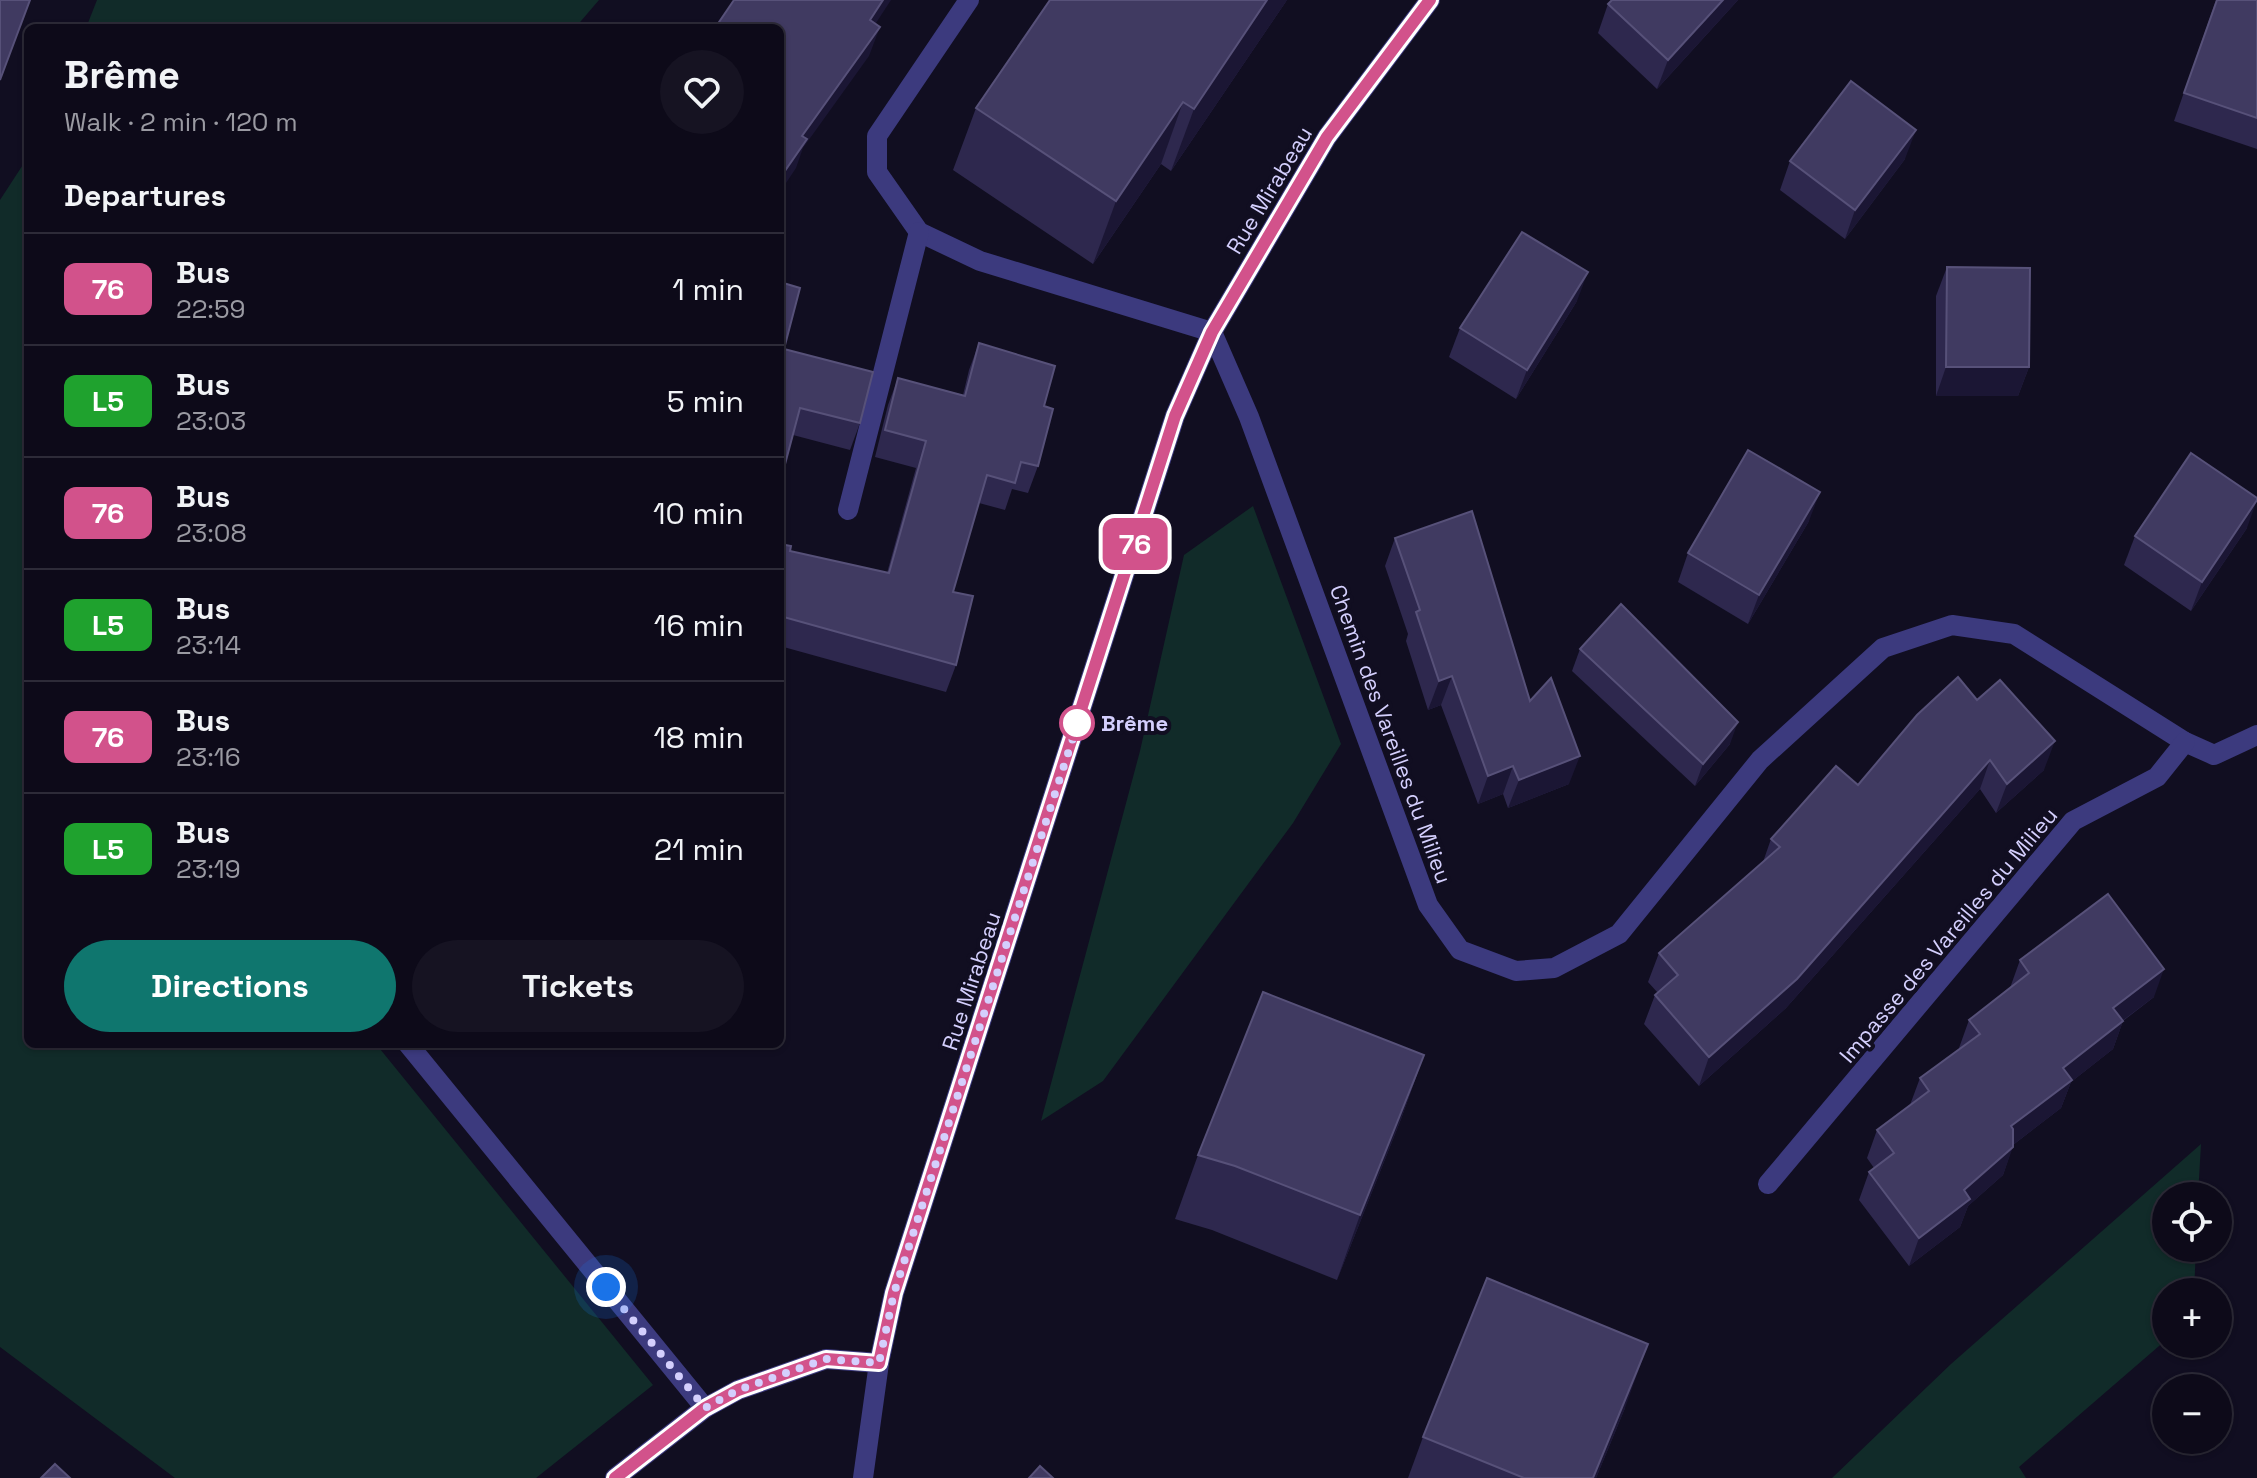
<!DOCTYPE html>
<html lang="en">
<head>
<meta charset="utf-8">
<style>
	body { margin:0; font-family:"Space Grotesk",sans-serif; background:#161322; color:#f1f3f6; height:100vh; display:flex; flex-direction:column; font-size:30px; white-space:nowrap }
	* { box-sizing:border-box; margin:0 }
	p { font-size:26px; color:#9a9aa2 }
	.icon { flex:none; width:44px; height:44px; fill:none; stroke:currentColor; stroke-width:2; stroke-linecap:round; stroke-linejoin:round }
	.map { position:relative; flex:1; overflow:hidden }
	.details { position:absolute; left:24px; top:24px; width:760px; height:1024px; display:flex; flex-direction:column; background:#0d0a19; border-radius:12px; box-shadow:0 2px 6px #0004,0 0 0 2px #2d2b38 }
	.details>* { flex:none }
	.badge { padding:0 16px; border-radius:12px; font-size:28px; line-height:52px }
	.fabs { position:absolute; left:2152px; top:1182px; display:grid; gap:16px }
	.fabs a { display:grid; place-items:center; width:80px; height:80px; border-radius:50%; background:#0d0a19; box-shadow:0 2px 6px #0004,0 0 0 2px #2d2b38; font-size:40px }
	.you { position:absolute; width:40px; height:40px; margin:-20px; border:6px solid #fff; border-radius:50%; background:#1a73e8; box-shadow:0 0 0 12px #1a73e833 }
	.map>.badge { position:absolute; translate:-50% -50%; box-shadow:0 0 0 4px #fff }
	h2 { padding:0 40px; font-size:30px; line-height:72px }
	.round { display:grid; place-items:center; flex:none; width:84px; height:84px; border-radius:42px; background:#161322 }
	.overview { display:flex; align-items:center; justify-content:space-between; height:136px; padding:0 40px }
	h1 { font-size:38px; font-weight:700; line-height:60px }
	.button { display:flex; gap:16px; margin-top:auto; padding:16px 40px }
	.button a { flex:1; height:92px; border-radius:48px; background:#0f766e; color:#fff; font-size:32px; font-weight:700; line-height:92px; text-align:center }
	.button a+a { background:#161322; color:#f1f3f6 }
	ul { padding:0; list-style:none }
	li { display:flex; align-items:center; gap:24px; height:112px; padding:0 40px; border-top:2px solid #2d2b38 }
	li div { flex:1 }
	li b { display:block; font-size:30px }
	li em { font-style:normal }
	li .badge { min-width:88px; font-weight:700; text-align:center }
	.map>svg:first-child { display:block }
</style>
</head>
<body>
<div class="map">
<svg width="2257" height="1478" viewBox="0 0 2257 1478">
	<rect width="100%" height="100%" fill="#110e21"/>
	<g fill="#112b29">
		<path d="M 97,0 L 599,0 L 575,28 L 86,28 Z"/>
		<path d="M 28,157 L 28,1044 L 376,1044 L 653,1385 L 536,1478 L 175,1478 L 0,1347 L 0,200 Z"/>
		<path d="M 1253,506 L 1341,744 L 1293,823 L 1103,1081 L 1041,1121 L 1140,751 L 1184,555 Z"/>
		<path d="M 2201,1144 L 2198,1196 L 2166,1196 L 2166,1248 L 2196,1248 L 2194,1292 L 2166,1292 L 2166,1340 L 2019,1467 L 2026,1478 L 1832,1478 L 1951,1364 Z"/>
	</g>
	<g fill="none" stroke-linecap="round" stroke-linejoin="round">
		<path stroke="#3c3a7e" stroke-width="20" d="M 408,1044 L 705,1408"/>
		<g stroke="#3c3a7e" stroke-width="20">
			<path d="M 969,0 L 877,136 L 877,172 L 919,232 L 980,261 L 1212,332"/>
			<path d="M 1212,332 L 1249,417 L 1428,905 L 1460,950 L 1516,971 L 1554,968 L 1619,934 L 1760,760 L 1883,648 L 1952,625 L 2014,634 L 2185,742 L 2214,755 L 2257,735"/>
			<path d="M 848,510 L 919,232"/>
			<path d="M 1768,1184 L 2073,821 L 2157,777 L 2185,742"/>
			<path d="M 615,1478 L 705,1408 L 738,1390 L 826,1359 L 879,1363"/>
			<path d="M 863,1478 L 879,1363 L 894,1293 L 1175,416 L 1212,332 L 1327,137 L 1430,0"/>
		</g>
	</g>
	<g fill="#2e284e">
		<path d="M 1287,0 L 1171,171 L 1161,164 L 1093,264 L 953,170 L 976,108 Z"/>
		<path d="M 1738,0 L 1657,89 L 1598,33 L 1608,4 Z"/>
		<path d="M 2216,0 L 2257,0 L 2257,149 L 2174,121 Z"/>
		<path d="M 1905,159 L 1845,239 L 1780,190 L 1790,161 Z"/>
		<path d="M 1947,267 L 2029,367 L 2018,396 L 1936,396 L 1936,296 Z"/>
		<path d="M 1577,301 L 1516,399 L 1449,357 L 1460,328 Z"/>
		<path d="M 979,343 L 1044,406 L 1038,466 L 1028,493 L 1012,489 L 1005,510 L 979,503 L 953,592 L 956,665 L 946,692 L 780,646 L 780,544 L 790,551 L 887,573 L 916,468 L 875,457 L 888,405 L 898,378 L 963,395 L 969,370 Z"/>
		<path d="M 784,349 L 860,423 L 850,450 L 793,435 Z"/>
		<path d="M 1809,521 L 1748,624 L 1678,582 L 1688,553 Z"/>
		<path d="M 2247,528 L 2191,611 L 2124,565 L 2135,536 Z"/>
		<path d="M 1395,538 L 1530,701 L 1569,784 L 1508,808 L 1503,794 L 1478,804 L 1441,705 L 1428,710 L 1406,641 L 1408,634 L 1385,566 Z"/>
		<path d="M 1580,649 L 1730,744 L 1695,786 L 1572,671 Z"/>
		<path d="M 1977,700 L 2044,770 L 1996,813 L 1980,789 L 1786,1008 L 1699,1086 L 1644,1024 L 1655,995 L 1658,993 L 1648,982 L 1659,953 L 1763,862 L 1771,839 L 1858,785 Z"/>
		<path d="M 2020,960 L 2154,997 L 2123,1021 L 2113,1049 L 2071,1082 L 2061,1108 L 2013,1145 L 2003,1175 L 1968,1206 L 1960,1227 L 1909,1266 L 1859,1200 L 1869,1172 L 1874,1168 L 1867,1158 L 1877,1130 L 1910,1105 L 1920,1078 L 1960,1049 L 1959,1048 L 1969,1020 L 2010,988 Z"/>
		<path d="M 1424,1055 L 1401,1119 L 1337,1280 L 1212,1230 L 1175,1219 L 1198,1155 Z"/>
		<path d="M 1625,1408 L 1596,1478 L 1408,1478 L 1423,1437 Z"/>
	</g>
	<g fill="#1b1634">
		<path d="M 883,0 L 891,0 L 859,49 L 870,20 Z"/>
		<path d="M 1267,0 L 1287,0 L 1171,171 L 1194,109 Z"/>
		<path d="M 1723,0 L 1738,0 L 1657,89 L 1668,60 Z"/>
		<path d="M 880,27 L 869,56 L 803,148 L 796,168 L 780,192 L 780,178 L 802,136 Z"/>
		<path d="M 1183,102 L 1161,164 L 1093,264 L 1116,201 Z"/>
		<path d="M 1916,130 L 1905,159 L 1845,239 L 1855,210 Z"/>
		<path d="M 1588,272 L 1577,301 L 1516,399 L 1527,370 Z"/>
		<path d="M 1946,367 L 2029,367 L 2018,396 L 1936,396 Z"/>
		<path d="M 1820,492 L 1809,521 L 1748,624 L 1759,595 Z"/>
		<path d="M 2257,500 L 2247,528 L 2191,611 L 2202,582 Z"/>
		<path d="M 1452,676 L 1441,705 L 1428,710 L 1439,681 Z"/>
		<path d="M 1738,722 L 1730,744 L 1695,786 L 1703,764 Z"/>
		<path d="M 2055,741 L 2044,770 L 1996,813 L 2007,784 Z"/>
		<path d="M 1580,756 L 1569,784 L 1508,808 L 1519,780 Z"/>
		<path d="M 1990,760 L 1980,789 L 1786,1008 L 1699,1086 L 1709,1057 Z"/>
		<path d="M 1513,766 L 1503,794 L 1478,804 L 1488,776 Z"/>
		<path d="M 2164,969 L 2154,997 L 2102,1036 L 2113,1008 Z"/>
		<path d="M 2123,1021 L 2113,1049 L 2071,1082 L 2061,1108 L 2001,1154 L 2011,1126 L 2063,1068 Z"/>
		<path d="M 1424,1055 L 1401,1119 L 1337,1280 L 1360,1215 Z"/>
		<path d="M 2013,1147 L 2003,1175 L 1968,1206 L 1960,1227 L 1909,1266 L 1919,1238 L 1964,1190 Z"/>
		<path d="M 1648,1344 L 1625,1408 L 1596,1478 L 1593,1478 Z"/>
	</g>
	<g fill="#403a61" stroke="#575179" stroke-width="2">
		<path d="M 0,0 L 30,0 L 0,80 Z"/>
		<path d="M 734,0 L 883,0 L 870,20 L 880,27 L 802,136 L 807,139 L 780,178 L 780,28 L 715,28 Z"/>
		<path d="M 1050,0 L 1267,0 L 1194,109 L 1183,102 L 1116,201 L 976,108 Z"/>
		<path d="M 1612,0 L 1723,0 L 1668,60 L 1608,4 Z"/>
		<path d="M 2217,0 L 2257,0 L 2257,118 L 2184,93 Z"/>
		<path d="M 1851,81 L 1916,130 L 1855,210 L 1790,161 Z"/>
		<path d="M 1522,232 L 1588,272 L 1527,370 L 1460,328 Z"/>
		<path d="M 1947,267 L 2030,268 L 2029,367 L 1946,367 Z"/>
		<path d="M 780,282 L 800,288 L 784,349 L 873,372 L 860,423 L 800,408 L 780,483 Z"/>
		<path d="M 979,343 L 1055,366 L 1044,406 L 1053,409 L 1038,466 L 1021,462 L 1015,483 L 987,475 L 953,592 L 973,596 L 956,665 L 780,616 L 780,544 L 791,546 L 790,551 L 889,573 L 926,441 L 885,430 L 898,378 L 965,396 Z"/>
		<path d="M 1748,450 L 1820,492 L 1759,595 L 1688,553 Z"/>
		<path d="M 2191,453 L 2257,498 L 2257,500 L 2202,582 L 2135,536 Z"/>
		<path d="M 1472,511 L 1530,701 L 1551,678 L 1580,756 L 1519,780 L 1513,766 L 1488,776 L 1452,676 L 1439,681 L 1416,612 L 1420,610 L 1395,538 Z"/>
		<path d="M 1621,604 L 1738,722 L 1703,764 L 1580,649 Z"/>
		<path d="M 1958,677 L 1977,700 L 2000,680 L 2055,741 L 2007,784 L 1990,760 L 1797,979 L 1709,1057 L 1655,995 L 1678,975 L 1659,953 L 1780,847 L 1771,839 L 1836,766 L 1858,785 L 1917,715 Z"/>
		<path d="M 2108,894 L 2164,969 L 2113,1008 L 2123,1021 L 2063,1068 L 2072,1080 L 2011,1126 L 2013,1129 L 2013,1147 L 1964,1190 L 1970,1199 L 1919,1238 L 1869,1172 L 1894,1153 L 1877,1130 L 1929,1091 L 1920,1078 L 1980,1034 L 1969,1020 L 2029,973 L 2020,960 Z"/>
		<path d="M 1263,992 L 1424,1055 L 1360,1215 L 1235,1166 L 1198,1155 Z"/>
		<path d="M 1487,1278 L 1648,1344 L 1593,1478 L 1524,1478 L 1423,1437 Z"/>
		<path d="M 55,1464 L 70,1478 L 41,1478 Z"/>
		<path d="M 1040,1466 L 1053,1478 L 1029,1478 Z"/>
	</g>
	<g fill="none" stroke-linecap="round" stroke-linejoin="round">
		<defs>
			<path id="line" d="M 615,1478 L 705,1408 L 738,1390 L 826,1359 L 879,1363 L 894,1293 L 1175,416 L 1212,332 L 1327,137 L 1430,0"/>
		</defs>
		<use href="#line" stroke="#fff" stroke-width="18"/>
		<use href="#line" stroke="#d2528b" stroke-width="12"/>
		<path stroke="#d4cffd" stroke-width="8" stroke-dasharray="0 14.4" d="M 606,1287 L 705,1408 L 738,1390 L 826,1359 L 879,1363 L 894,1293 L 1081,713 L 1077,723"/>
	</g>
	<circle fill="#fff" stroke="#d2528b" stroke-width="4" cx="1077" cy="723" r="16"/>
	<g text-anchor="middle" stroke-width="8" stroke-linejoin="round" paint-order="stroke">
		<g font-size="22" fill="#d4cffd" stroke="#110e21">
			<text transform="translate(1269 190) rotate(-59)" y="8">Rue Mirabeau</text>
			<text transform="translate(1391 734) rotate(70)" y="8">Chemin des Vareilles du Milieu</text>
			<text transform="translate(1948 935) rotate(-50)" y="8">Impasse des Vareilles du Milieu</text>
			<text transform="translate(971 981) rotate(-72)" y="8">Rue Mirabeau</text>
		</g>
		<g font-size="22" font-weight="bold" fill="#d4cffd" stroke="#110e21" text-anchor="start">
			<text x="1101" y="731">Brême</text>
		</g>
	</g>
</svg>
<div class="fabs">
<a><svg class="icon" aria-label="locate" viewBox="0 0 24 24"><circle cx="12" cy="12" r="6"/><path d="M12 2v4M12 18v4M2 12h4M18 12h4"/></svg></a>
<a>+</a>
<a>−</a>
</div>
<div class="you" style="left:606px;top:1287px"></div>
<b class="badge" style="left:1135px;top:544px;background:#d2528b;color:#fff">76</b>
<section class="details">
<div class="overview"><div><h1>Brême</h1><p>Walk · 2 min · 120 m</p></div><a class="round"><svg class="icon" aria-label="heart" viewBox="0 0 24 24"><path d="M12 20l-8-8c-3-5 5-10 8-4 3-6 11-1 8 4z"/></svg></a></div>
<h2>Departures</h2>
<ul>
<li><span class="badge" style="background:#d2528b;color:#fff">76</span><div><b>Bus</b><p>22:59</p></div><em>1 min</em></li>
<li><span class="badge" style="background:#1fa22e;color:#fff">L5</span><div><b>Bus</b><p>23:03</p></div><em>5 min</em></li>
<li><span class="badge" style="background:#d2528b;color:#fff">76</span><div><b>Bus</b><p>23:08</p></div><em>10 min</em></li>
<li><span class="badge" style="background:#1fa22e;color:#fff">L5</span><div><b>Bus</b><p>23:14</p></div><em>16 min</em></li>
<li><span class="badge" style="background:#d2528b;color:#fff">76</span><div><b>Bus</b><p>23:16</p></div><em>18 min</em></li>
<li><span class="badge" style="background:#1fa22e;color:#fff">L5</span><div><b>Bus</b><p>23:19</p></div><em>21 min</em></li>
</ul>
<div class="button"><a>Directions</a><a>Tickets</a></div>
</section>
</div>
</body>
</html>
